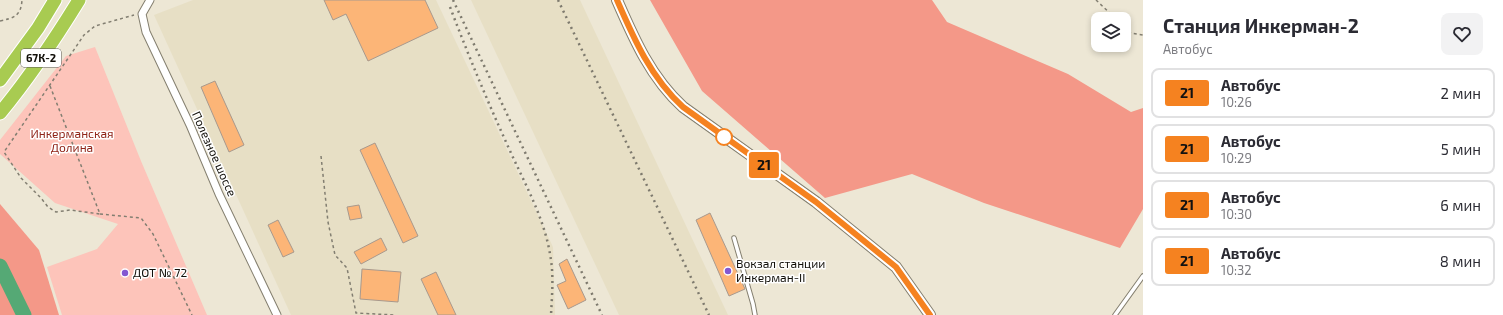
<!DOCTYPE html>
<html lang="ru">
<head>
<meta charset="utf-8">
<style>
	body { margin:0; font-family:"Exo 2",sans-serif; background:#f2f2f3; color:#2b2b33; height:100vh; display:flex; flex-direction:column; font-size:15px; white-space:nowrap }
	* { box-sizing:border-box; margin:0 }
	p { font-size:13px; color:#7c7c81 }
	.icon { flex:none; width:22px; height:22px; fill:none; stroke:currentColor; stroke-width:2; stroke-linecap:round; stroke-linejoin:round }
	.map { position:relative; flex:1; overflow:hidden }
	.panel { display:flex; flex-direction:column; background:#fff; width:360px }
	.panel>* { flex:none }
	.badge { padding:0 8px; border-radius:3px; font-size:14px; line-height:26px }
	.fabs { position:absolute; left:1091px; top:12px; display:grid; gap:8px }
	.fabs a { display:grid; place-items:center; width:40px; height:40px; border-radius:8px; background:#fff; box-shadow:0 2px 6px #0003; font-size:20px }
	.map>.badge { position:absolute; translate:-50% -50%; box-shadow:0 0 0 2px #fff }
	.round { display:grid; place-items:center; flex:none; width:42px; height:42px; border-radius:8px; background:#f2f2f3 }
	.summary { display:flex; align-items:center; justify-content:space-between; height:68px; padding:0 20px }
	h1 { font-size:19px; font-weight:700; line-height:30px }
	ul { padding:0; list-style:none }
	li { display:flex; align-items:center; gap:12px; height:50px; margin:0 8px 6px; padding:0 12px; border:2px solid #e1e1e2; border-radius:8px }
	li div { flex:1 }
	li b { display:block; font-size:15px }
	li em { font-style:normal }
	li .badge { min-width:44px; font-weight:700; text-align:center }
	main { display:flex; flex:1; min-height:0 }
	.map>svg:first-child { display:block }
</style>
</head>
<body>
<main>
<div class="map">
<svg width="1143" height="315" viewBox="0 0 1143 315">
	<rect width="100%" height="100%" fill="#ede7d5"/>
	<g fill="#e7dfc5">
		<path d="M 193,0 L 436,0 L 553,247 L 555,315 L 291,315 L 154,15 Z"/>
		<path d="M 471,0 L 580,0 L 728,315 L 619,315 Z"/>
	</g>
	<path fill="#fdc4ba" d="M 95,47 L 141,161 L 207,315 L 62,315 L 47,267 L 97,249 L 118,224 L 55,203 L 0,154 L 0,140 L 66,56 Z"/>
	<g fill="#f49888">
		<path d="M 650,0 L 932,0 L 947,22 L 1068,74 L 1131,112 L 1143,108 L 1143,209 L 1120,248 L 984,203 L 912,174 L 825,198 L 702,91 Z"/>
		<path d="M 0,204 L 39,250 L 59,315 L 0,315 Z"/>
	</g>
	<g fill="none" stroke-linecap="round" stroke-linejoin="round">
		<path stroke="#55a975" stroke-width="15" d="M 0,266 L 24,315"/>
	</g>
	<g fill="#fcb577" stroke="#a8998d">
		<path d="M 324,0 L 425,0 L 438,28 L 368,61 L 346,14 L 333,20 Z"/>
		<path d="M 215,81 L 244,145 L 229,152 L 201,87 Z"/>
		<path d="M 375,143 L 418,236 L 403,243 L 360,150 Z"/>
		<path d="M 359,205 L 362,218 L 350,220 L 347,207 Z"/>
		<path d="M 710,213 L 745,289 L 729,296 L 696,220 Z"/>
		<path d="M 278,220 L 294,252 L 283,257 L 268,225 Z"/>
		<path d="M 381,238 L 387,250 L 361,264 L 354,252 Z"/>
		<path d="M 567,259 L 586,300 L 568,309 L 557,285 L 566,281 L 559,264 Z"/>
		<path d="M 362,269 L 401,272 L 398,302 L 360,299 Z"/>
		<path d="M 436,272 L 456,315 L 438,315 L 421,279 Z"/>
	</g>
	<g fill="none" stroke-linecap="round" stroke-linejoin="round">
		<defs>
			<g id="lane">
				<path d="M 734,238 L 753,304 L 755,315"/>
				<path d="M 1115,315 L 1143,276"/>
			</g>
			<path id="street" d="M 150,0 L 142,14 L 146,32 L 190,125 L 219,194 L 277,315"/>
			<path id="secondary" d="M 617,0 C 634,39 651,78 683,107 L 816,202 L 896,267 L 930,315"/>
			<g id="highway">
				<path d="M 0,80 L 38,28 L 55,0"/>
				<path d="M 0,113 C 29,78 55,39 79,0"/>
			</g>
		</defs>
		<use href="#lane" stroke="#847f6f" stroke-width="5.5"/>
		<use href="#street" stroke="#847f6f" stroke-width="9"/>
		<use href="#secondary" stroke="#847f6f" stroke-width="12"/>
		<use href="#highway" stroke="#fff" stroke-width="15"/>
		<g stroke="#827e71" stroke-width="1.5" stroke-dasharray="3 3" stroke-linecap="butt">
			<path d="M 1096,0 L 1116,19"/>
			<path d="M 0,21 C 14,18 21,16 22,0"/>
			<path d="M 1124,27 L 1131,33 L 1143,35"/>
			<path d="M 50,86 L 100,214 L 70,210 L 56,212 L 48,207 L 41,198 L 21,178 L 4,152 L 84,35 L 95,26 L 134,15"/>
			<path d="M 321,156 L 328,222 L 335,255 L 347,268 L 356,313 L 395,315"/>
			<path d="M 100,214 L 141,218 L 153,234 L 192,315"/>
		</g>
		<use href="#lane" stroke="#fff" stroke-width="3.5"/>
		<use href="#street" stroke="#fff" stroke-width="7"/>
		<use href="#secondary" stroke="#fff" stroke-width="10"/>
		<use href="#highway" stroke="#a8cb51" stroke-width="13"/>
		<g stroke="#7e7a6e" stroke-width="2.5" stroke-dasharray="2 4" stroke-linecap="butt">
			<path d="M 453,0 L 602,315"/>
			<path d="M 558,0 L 709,315"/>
			<path d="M 450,7 C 469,57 489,105 511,153 C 526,186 544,218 550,254 C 554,274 552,295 551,315"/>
		</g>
	</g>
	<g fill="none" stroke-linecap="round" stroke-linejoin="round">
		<defs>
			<path id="line" d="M 617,0 C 634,39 651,78 683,107 L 816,202 L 896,267 L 930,315"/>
		</defs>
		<use href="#line" stroke="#fff" stroke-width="9"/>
		<use href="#line" stroke="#f58220" stroke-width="6"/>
	</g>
	<circle fill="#fff" stroke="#f58220" stroke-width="2" cx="724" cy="137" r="8"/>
	<g fill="#8357d1" stroke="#fff" stroke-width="1.5">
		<circle cx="728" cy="271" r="4"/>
		<circle cx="125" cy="273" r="4"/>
	</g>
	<g text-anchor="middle" stroke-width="3" stroke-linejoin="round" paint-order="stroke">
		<rect fill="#fff" stroke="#585753" stroke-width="1" x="21" y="49" width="40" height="18" rx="3"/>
		<g font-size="11" font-weight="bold" fill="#110f09">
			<text x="41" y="62">67К-2</text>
		</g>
		<g font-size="12" fill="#902519" stroke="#fff">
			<text x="72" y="138">Инкерманская<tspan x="72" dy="14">Долина</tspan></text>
		</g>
		<g font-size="12" fill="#110f09" stroke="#fff">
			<text transform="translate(214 154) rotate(66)" y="4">Полезное шоссе</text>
		</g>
		<g font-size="12" fill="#110f09" stroke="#fff" text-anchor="start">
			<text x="736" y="268">Вокзал станции<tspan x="736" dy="14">Инкерман-II</tspan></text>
			<text x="133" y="277">ДОТ № 72</text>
		</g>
	</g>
</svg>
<div class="fabs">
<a><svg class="icon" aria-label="layers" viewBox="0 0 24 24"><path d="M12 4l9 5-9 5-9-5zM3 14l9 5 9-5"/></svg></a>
</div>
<b class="badge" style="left:764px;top:165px;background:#f58220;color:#111">21</b>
</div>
<section class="panel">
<div class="summary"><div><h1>Станция Инкерман-2</h1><p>Автобус</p></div><a class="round"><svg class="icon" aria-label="heart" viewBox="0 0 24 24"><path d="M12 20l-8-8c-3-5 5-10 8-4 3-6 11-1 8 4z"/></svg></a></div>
<ul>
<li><span class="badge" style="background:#f58220;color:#111">21</span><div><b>Автобус</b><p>10:26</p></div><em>2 мин</em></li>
<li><span class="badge" style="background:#f58220;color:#111">21</span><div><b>Автобус</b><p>10:29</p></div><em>5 мин</em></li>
<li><span class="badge" style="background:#f58220;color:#111">21</span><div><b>Автобус</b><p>10:30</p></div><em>6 мин</em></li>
<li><span class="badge" style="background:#f58220;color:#111">21</span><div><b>Автобус</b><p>10:32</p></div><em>8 мин</em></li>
</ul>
</section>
</main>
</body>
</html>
